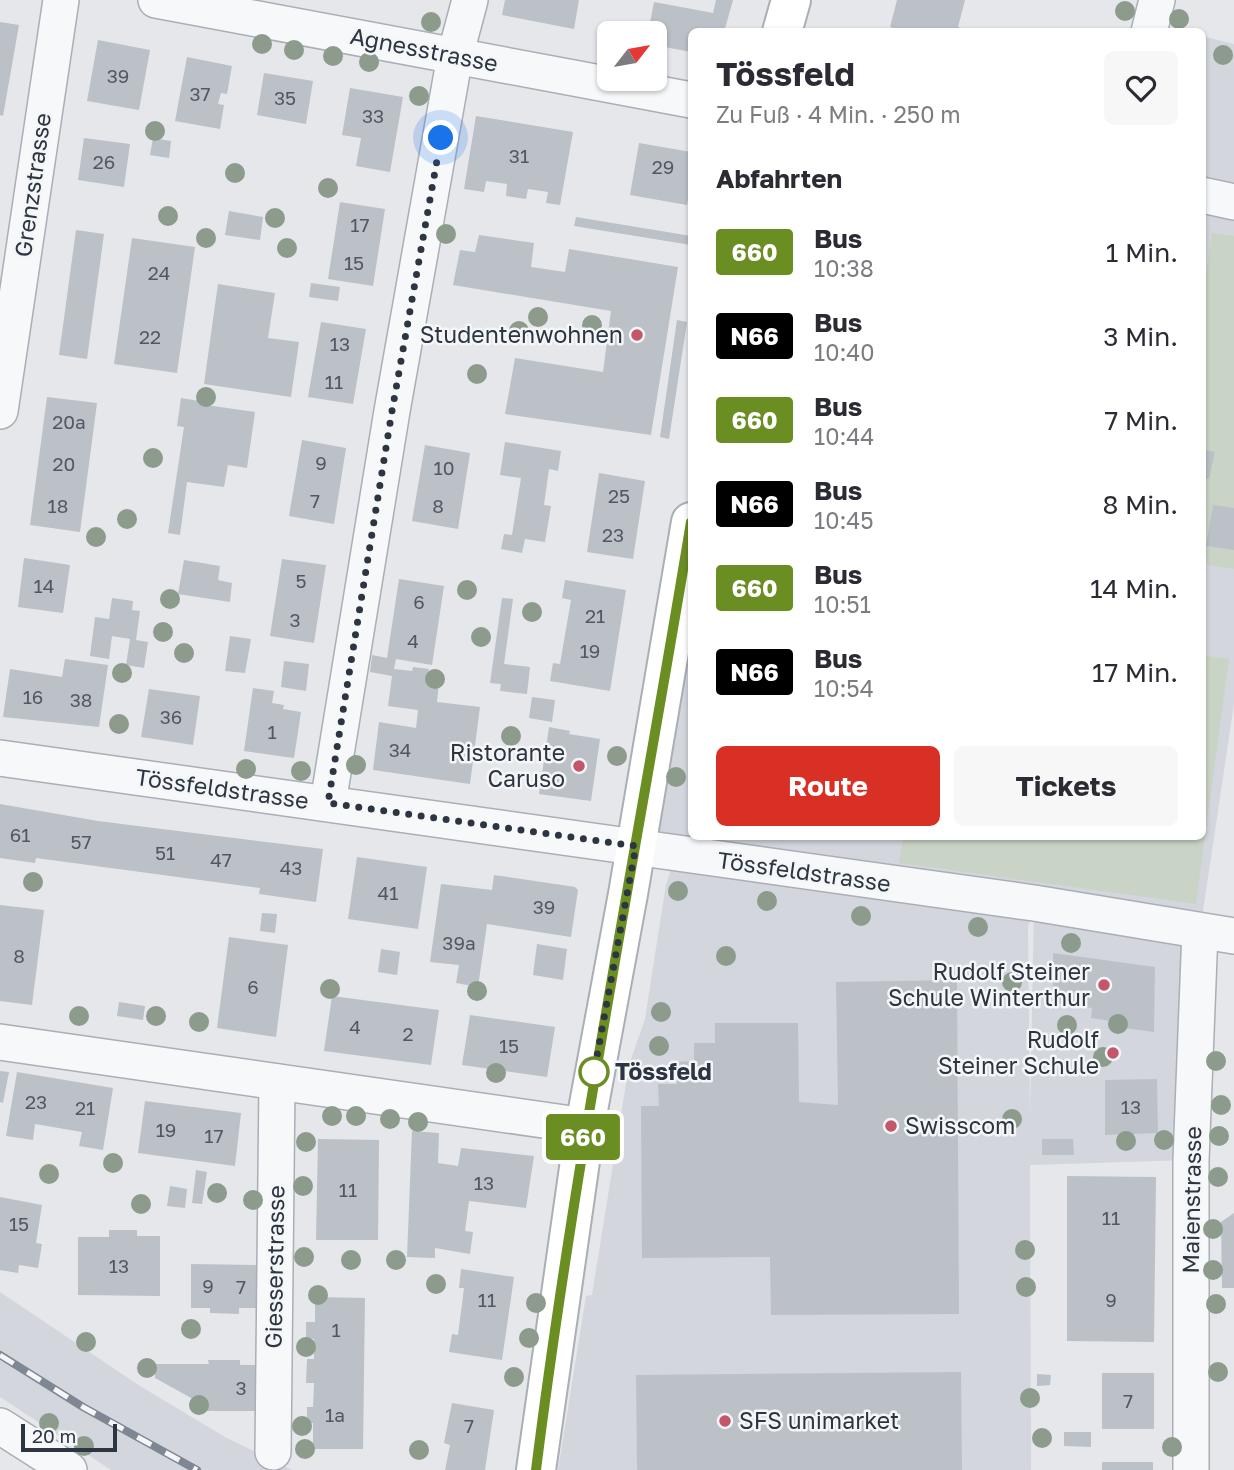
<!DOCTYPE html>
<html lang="de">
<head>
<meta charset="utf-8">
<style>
	body { margin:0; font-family:"Golos Text",sans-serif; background:#f7f7f7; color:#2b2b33; height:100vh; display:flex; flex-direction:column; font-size:26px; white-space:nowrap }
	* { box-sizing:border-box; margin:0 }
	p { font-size:23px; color:#7c7c81 }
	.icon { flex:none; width:38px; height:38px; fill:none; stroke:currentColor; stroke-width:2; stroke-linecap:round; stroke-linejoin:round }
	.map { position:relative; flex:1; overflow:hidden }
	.sheet { position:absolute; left:688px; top:28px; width:518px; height:812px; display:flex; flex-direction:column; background:#fff; border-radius:10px; box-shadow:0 2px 5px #0004 }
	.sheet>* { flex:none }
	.badge { padding:0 14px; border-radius:5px; font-size:24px; line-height:46px }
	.needle { width:46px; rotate:59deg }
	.tools { position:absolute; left:597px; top:21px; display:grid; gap:14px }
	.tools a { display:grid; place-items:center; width:70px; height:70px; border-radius:10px; background:#fff; box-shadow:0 2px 5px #0004; font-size:35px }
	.scale { position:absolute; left:21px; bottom:18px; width:96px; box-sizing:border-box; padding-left:7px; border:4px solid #2d3542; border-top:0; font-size:19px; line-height:24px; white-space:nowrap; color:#2d3542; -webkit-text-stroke:5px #f4f6f8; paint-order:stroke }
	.you { position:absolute; width:35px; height:35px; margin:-18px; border:5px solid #fff; border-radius:50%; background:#1a73e8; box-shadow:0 0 0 10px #1a73e833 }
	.map>.badge { position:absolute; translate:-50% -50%; box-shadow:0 0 0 4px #fff }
	h2 { padding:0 28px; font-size:26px; line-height:63px }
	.round { display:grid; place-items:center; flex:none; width:74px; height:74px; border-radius:10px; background:#f7f7f7 }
	.head { display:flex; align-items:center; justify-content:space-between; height:119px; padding:0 28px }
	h1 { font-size:33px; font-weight:700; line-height:52px }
	.action { display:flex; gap:14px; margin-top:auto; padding:14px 28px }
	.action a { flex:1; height:80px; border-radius:10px; background:#d93025; color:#fff; font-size:28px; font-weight:700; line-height:80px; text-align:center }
	.action a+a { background:#f7f7f7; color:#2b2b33 }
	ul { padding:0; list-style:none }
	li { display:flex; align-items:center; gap:21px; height:84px; padding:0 28px }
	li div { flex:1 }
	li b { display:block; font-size:26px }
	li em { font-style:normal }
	li .badge { min-width:77px; font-weight:700; text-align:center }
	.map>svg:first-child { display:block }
</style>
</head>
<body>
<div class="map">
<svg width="1234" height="1470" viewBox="0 0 1234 1470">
	<rect width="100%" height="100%" fill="#e5e7eb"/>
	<g fill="#d3d6dd" fill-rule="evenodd">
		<path d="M 1202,36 L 1234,44 L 1234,704 L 1200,931 L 1191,1160 L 1030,1165 L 1031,1470 L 558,1470 L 586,1296 L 592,1295 L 629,1065 L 645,1019 L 666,884 L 677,853 L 637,846 L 691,522 L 691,836 L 1202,836 ZM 1034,908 L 1030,1117 L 1028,927 Z"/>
		<path d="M 0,1292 L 140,1386 L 225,1437 L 292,1470 L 111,1470 L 0,1397 Z"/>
	</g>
	<g fill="#cad4c6">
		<path d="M 1212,233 L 1234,236 L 1234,569 L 1202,564 L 1202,299 Z"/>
		<path d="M 1202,655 L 1229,659 L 1196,904 L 899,863 L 903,837 L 1202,836 Z"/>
	</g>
	<g fill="#bcc1c7">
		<path d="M 505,0 L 579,0 L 574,29 L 502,15 Z"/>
		<path d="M 716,0 L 733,0 L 724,32 L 691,32 L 691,52 L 654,45 L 654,33 L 648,33 L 654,2 L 713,13 Z"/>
		<path d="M 897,0 L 965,0 L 958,27 L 970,32 L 909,32 L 890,27 Z"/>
		<path d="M 0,22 L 19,25 L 3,116 L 0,115 Z"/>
		<path d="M 98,40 L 150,50 L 139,110 L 87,101 Z"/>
		<path d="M 187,57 L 232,66 L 227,94 L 221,93 L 218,104 L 224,105 L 220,129 L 175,121 Z"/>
		<path d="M 264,73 L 313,81 L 306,124 L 257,115 Z"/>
		<path d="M 350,88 L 403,97 L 390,172 L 356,166 L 361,138 L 342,135 Z"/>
		<path d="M 476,116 L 573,132 L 560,205 L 546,203 L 548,192 L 528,189 L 526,199 L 506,196 L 507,184 L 486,181 L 484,192 L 464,189 Z"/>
		<path d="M 84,138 L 130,144 L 124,187 L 78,180 Z"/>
		<path d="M 153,138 L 171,141 L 169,158 L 150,155 Z"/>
		<path d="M 639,143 L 691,152 L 691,182 L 687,205 L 630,195 Z"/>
		<path d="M 340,202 L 385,209 L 373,286 L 328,279 Z"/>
		<path d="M 229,211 L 263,217 L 260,240 L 225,235 Z"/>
		<path d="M 576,217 L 691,236 L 691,245 L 574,226 Z"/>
		<path d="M 76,230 L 104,234 L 87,359 L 59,355 Z"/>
		<path d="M 479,235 L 534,243 L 531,267 L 565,272 L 569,249 L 678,267 L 651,435 L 505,414 L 515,358 L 603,372 L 611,311 L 453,285 L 460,250 L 475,252 Z"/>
		<path d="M 132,238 L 195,247 L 177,373 L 114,364 Z"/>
		<path d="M 311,283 L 340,287 L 338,301 L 309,297 Z"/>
		<path d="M 218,284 L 275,293 L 268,338 L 299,342 L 291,397 L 204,384 Z"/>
		<path d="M 677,320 L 687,322 L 669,439 L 660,437 Z"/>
		<path d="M 321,322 L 366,329 L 353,404 L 308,397 Z"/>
		<path d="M 47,397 L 97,403 L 80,532 L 30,525 Z"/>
		<path d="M 181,398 L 199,401 L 199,404 L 255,412 L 247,468 L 228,465 L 224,487 L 187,482 L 180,535 L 168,533 L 184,427 L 177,426 Z"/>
		<path d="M 302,440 L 346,448 L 334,524 L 289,516 Z"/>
		<path d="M 505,442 L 561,451 L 558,471 L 549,469 L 544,505 L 551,506 L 545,542 L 525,539 L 522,553 L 501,549 L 504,534 L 512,535 L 521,478 L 500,475 Z"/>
		<path d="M 425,445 L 470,453 L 458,529 L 412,521 Z"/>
		<path d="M 1202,449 L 1215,452 L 1209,479 L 1202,478 Z"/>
		<path d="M 599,473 L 645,481 L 633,559 L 587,552 Z"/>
		<path d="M 1213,505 L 1234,508 L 1234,550 L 1206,546 Z"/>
		<path d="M 24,558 L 70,565 L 63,613 L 18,607 Z"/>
		<path d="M 282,559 L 326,565 L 314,643 L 270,636 Z"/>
		<path d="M 184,560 L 220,566 L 218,580 L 232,583 L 230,602 L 178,594 Z"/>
		<path d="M 399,579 L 444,586 L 432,665 L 396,659 L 394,669 L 412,671 L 413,667 L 429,669 L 427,681 L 439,683 L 437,702 L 480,707 L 470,784 L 373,770 L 379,722 L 416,728 L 418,710 L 388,706 L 392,676 L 370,672 L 372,655 L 387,658 Z"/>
		<path d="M 565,580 L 626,590 L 610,691 L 550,681 L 553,663 L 560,664 L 571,600 L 562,598 Z"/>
		<path d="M 112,598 L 133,601 L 132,610 L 140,611 L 136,640 L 148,642 L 144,668 L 126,665 L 130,639 L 112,636 L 109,659 L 90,656 L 95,617 L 109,619 Z"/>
		<path d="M 502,598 L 513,599 L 504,664 L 530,667 L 527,694 L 500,691 L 501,684 L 490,683 Z"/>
		<path d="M 230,636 L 251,639 L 245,673 L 225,671 Z"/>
		<path d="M 65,659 L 108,665 L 99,727 L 3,717 L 10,669 L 62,677 Z"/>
		<path d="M 284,661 L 309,664 L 306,691 L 281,687 Z"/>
		<path d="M 253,688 L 274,691 L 272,703 L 284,705 L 283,709 L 301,712 L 294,758 L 244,751 Z"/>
		<path d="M 149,689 L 200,696 L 193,745 L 141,737 Z"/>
		<path d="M 532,697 L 555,700 L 552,722 L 529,718 Z"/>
		<path d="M 549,727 L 570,731 L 569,734 L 600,739 L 591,801 L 539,794 Z"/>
		<path d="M 0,804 L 98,821 L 323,849 L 316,902 L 259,894 L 260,888 L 36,858 L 35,863 L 0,858 Z"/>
		<path d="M 357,857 L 427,867 L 418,929 L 348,919 Z"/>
		<path d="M 494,875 L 575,887 L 578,890 L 571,937 L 487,924 L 478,987 L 456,983 L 459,965 L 430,962 L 441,884 L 492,890 Z"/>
		<path d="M 0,905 L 44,910 L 32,1005 L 0,1001 Z"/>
		<path d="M 262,913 L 277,914 L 275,933 L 260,931 Z"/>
		<path d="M 229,937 L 288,945 L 276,1037 L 217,1028 Z"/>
		<path d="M 537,944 L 567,949 L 563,980 L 533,975 Z"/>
		<path d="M 381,949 L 400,952 L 397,975 L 378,972 Z"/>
		<path d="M 1053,953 L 1155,967 L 1154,1032 L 1124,1028 L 1124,1023 L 1091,1018 L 1092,1008 L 1053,1003 Z"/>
		<path d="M 957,980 L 959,1314 L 771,1315 L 770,1257 L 642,1258 L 641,1106 L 659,1106 L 658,1084 L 677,1084 L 677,1062 L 694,1061 L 694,1043 L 715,1043 L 715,1023 L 798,1023 L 799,1102 L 838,1105 L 836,982 Z"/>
		<path d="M 332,996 L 439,1010 L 431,1065 L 324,1051 Z"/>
		<path d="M 119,1002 L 145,1006 L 143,1020 L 117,1016 Z"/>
		<path d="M 470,1015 L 555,1027 L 547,1077 L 462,1065 Z"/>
		<path d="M 0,1071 L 9,1072 L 3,1103 L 0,1102 Z"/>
		<path d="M 17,1072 L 113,1088 L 103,1150 L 79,1146 L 82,1132 L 35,1124 L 33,1140 L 6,1136 Z"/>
		<path d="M 1157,1079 L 1158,1133 L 1105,1135 L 1105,1080 Z"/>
		<path d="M 145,1101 L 241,1113 L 235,1166 L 138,1153 Z"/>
		<path d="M 412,1131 L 439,1133 L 438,1163 L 458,1166 L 461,1148 L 534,1156 L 526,1208 L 469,1201 L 465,1231 L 473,1232 L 470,1254 L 435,1248 L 435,1258 L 407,1257 Z"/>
		<path d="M 318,1139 L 379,1140 L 378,1240 L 316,1240 Z"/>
		<path d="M 1042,1139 L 1073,1139 L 1074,1155 L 1042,1155 Z"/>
		<path d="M 196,1170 L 207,1172 L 202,1204 L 192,1203 Z"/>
		<path d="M 1067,1176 L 1156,1177 L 1154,1342 L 1067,1341 Z"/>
		<path d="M 170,1186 L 187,1189 L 185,1208 L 167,1206 Z"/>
		<path d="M 0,1197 L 42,1205 L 36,1243 L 42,1244 L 38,1268 L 19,1265 L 18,1273 L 0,1270 Z"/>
		<path d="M 1234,1213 L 1234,1288 L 1222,1288 L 1221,1222 Z"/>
		<path d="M 109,1230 L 137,1230 L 137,1236 L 160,1236 L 160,1296 L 78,1295 L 78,1237 L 109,1237 Z"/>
		<path d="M 191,1264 L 258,1265 L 257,1308 L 239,1308 L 239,1314 L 210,1313 L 210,1308 L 191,1308 Z"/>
		<path d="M 461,1269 L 514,1277 L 502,1360 L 449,1352 L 452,1334 L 458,1335 L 464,1288 L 459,1288 Z"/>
		<path d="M 315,1297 L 365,1298 L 363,1449 L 313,1449 L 313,1423 L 307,1423 L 307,1407 L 313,1407 L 314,1383 L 306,1383 L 307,1359 L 314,1359 L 314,1339 L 306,1338 L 306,1322 L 315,1322 Z"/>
		<path d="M 208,1360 L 240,1360 L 240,1365 L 257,1365 L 258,1411 L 193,1411 L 193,1399 L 155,1378 L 155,1364 L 209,1364 Z"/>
		<path d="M 961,1372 L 962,1470 L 637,1470 L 636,1375 Z"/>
		<rect x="1102" y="1373" width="52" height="56"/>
		<path d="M 1037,1374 L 1051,1375 L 1050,1385 L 1037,1386 Z"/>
		<path d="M 452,1403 L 494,1410 L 485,1470 L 445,1470 L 450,1445 L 444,1443 Z"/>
		<path d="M 1064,1432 L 1091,1432 L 1091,1447 L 1064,1446 Z"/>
		<rect x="1102" y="1462" width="51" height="8"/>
	</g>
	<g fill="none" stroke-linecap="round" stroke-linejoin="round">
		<defs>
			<g id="minor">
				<path d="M 156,0 L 691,100"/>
				<path d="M 1149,32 L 1157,0"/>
				<path d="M 1202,195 L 1234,202"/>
				<path d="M 0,411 L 61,0"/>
				<path d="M 0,758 L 1034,903 L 1234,936"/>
				<path d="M 328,803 L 392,411 L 455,56 L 470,0"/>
				<path d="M 0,1042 L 585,1126"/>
				<path d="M 0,1426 L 69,1470"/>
				<path d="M 273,1452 L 277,1082"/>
				<path d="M 1191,1470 L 1191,1160 L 1200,931"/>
			</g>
			<g id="secondary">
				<path d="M 782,32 L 791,0"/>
				<path d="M 536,1470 L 585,1126 L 628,894 L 691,522"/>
			</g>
		</defs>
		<use href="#minor" stroke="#aaaeb5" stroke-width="38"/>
		<use href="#secondary" stroke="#aaaeb5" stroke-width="42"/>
		<use href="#minor" stroke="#f7f8fa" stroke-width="35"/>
		<use href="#secondary" stroke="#fff" stroke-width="38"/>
		<defs>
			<path id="rail" d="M 0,1355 L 83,1407 L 197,1470"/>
		</defs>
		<use href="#rail" stroke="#7f8793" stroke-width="8"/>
		<use href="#rail" stroke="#f4f6f8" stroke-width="5" stroke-dasharray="16" stroke-linecap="butt"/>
	</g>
	<g fill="#8c9b8b">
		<circle cx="1125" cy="11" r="10"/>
		<circle cx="1179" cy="19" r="10"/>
		<circle cx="431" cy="22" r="10"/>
		<circle cx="262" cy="44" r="10"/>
		<circle cx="294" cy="50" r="10"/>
		<circle cx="1223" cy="55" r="10"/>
		<circle cx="333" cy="56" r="10"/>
		<circle cx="369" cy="62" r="10"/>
		<circle cx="419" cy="96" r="10"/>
		<circle cx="155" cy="131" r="10"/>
		<circle cx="235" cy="173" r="10"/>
		<circle cx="328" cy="188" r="10"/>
		<circle cx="168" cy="216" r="10"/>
		<circle cx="275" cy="218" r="10"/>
		<circle cx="446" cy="234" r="10"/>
		<circle cx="206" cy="238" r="10"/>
		<circle cx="287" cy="248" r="10"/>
		<circle cx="538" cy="317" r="10"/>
		<circle cx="592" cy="325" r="10"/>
		<circle cx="519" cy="331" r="10"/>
		<circle cx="477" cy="374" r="10"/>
		<circle cx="206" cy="397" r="10"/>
		<circle cx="153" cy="458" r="10"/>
		<circle cx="127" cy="519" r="10"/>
		<circle cx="96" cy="537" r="10"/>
		<circle cx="467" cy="590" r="10"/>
		<circle cx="170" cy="599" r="10"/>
		<circle cx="532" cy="612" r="10"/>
		<circle cx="163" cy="632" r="10"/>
		<circle cx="481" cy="637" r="10"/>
		<circle cx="184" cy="653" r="10"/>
		<circle cx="122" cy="673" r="10"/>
		<circle cx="435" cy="679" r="10"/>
		<circle cx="119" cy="724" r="10"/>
		<circle cx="511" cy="736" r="10"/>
		<circle cx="617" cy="756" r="10"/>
		<circle cx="356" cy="765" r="10"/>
		<circle cx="246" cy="769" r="10"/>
		<circle cx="301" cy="771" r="10"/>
		<circle cx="676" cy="777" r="10"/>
		<circle cx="33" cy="882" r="10"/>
		<circle cx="678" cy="891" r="10"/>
		<circle cx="767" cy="901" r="10"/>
		<circle cx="861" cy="916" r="10"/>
		<circle cx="978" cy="927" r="10"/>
		<circle cx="1071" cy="943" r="10"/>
		<circle cx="726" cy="956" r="10"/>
		<circle cx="1012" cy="982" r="10"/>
		<circle cx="330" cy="989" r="10"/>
		<circle cx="477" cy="991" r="10"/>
		<circle cx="661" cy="1012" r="10"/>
		<circle cx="79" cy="1016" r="10"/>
		<circle cx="156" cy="1016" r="10"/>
		<circle cx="199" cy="1022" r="10"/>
		<circle cx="1118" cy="1024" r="10"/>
		<circle cx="1067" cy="1025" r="10"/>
		<circle cx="659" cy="1046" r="10"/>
		<circle cx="1103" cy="1057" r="10"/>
		<circle cx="1216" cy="1061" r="10"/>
		<circle cx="496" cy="1073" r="10"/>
		<circle cx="1221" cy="1105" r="10"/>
		<circle cx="332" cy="1116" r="10"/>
		<circle cx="356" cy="1116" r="10"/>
		<circle cx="390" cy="1119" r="10"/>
		<circle cx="1012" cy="1119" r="10"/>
		<circle cx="418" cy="1122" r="10"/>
		<circle cx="1219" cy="1136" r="10"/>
		<circle cx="1164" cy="1140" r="10"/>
		<circle cx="1126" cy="1141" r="10"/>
		<circle cx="306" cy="1142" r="10"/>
		<circle cx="113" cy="1163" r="10"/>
		<circle cx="49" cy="1174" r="10"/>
		<circle cx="1218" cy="1177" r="10"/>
		<circle cx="303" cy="1186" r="10"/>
		<circle cx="217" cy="1193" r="10"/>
		<circle cx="253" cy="1200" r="10"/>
		<circle cx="141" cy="1204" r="10"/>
		<circle cx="1213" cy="1229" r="10"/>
		<circle cx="1025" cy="1250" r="10"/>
		<circle cx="304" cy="1257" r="10"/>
		<circle cx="351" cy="1260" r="10"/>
		<circle cx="396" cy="1260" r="10"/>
		<circle cx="1213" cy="1270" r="10"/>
		<circle cx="436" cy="1284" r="10"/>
		<circle cx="1026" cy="1287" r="10"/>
		<circle cx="318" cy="1295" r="10"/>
		<circle cx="536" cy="1303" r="10"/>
		<circle cx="1216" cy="1304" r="10"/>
		<circle cx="191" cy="1329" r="10"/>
		<circle cx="529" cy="1338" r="10"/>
		<circle cx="86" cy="1342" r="10"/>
		<circle cx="306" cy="1347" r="10"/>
		<circle cx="147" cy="1368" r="10"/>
		<circle cx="1218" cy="1372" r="10"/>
		<circle cx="514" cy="1377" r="10"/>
		<circle cx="1030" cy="1398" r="10"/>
		<circle cx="199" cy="1405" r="10"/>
		<circle cx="49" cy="1423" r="10"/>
		<circle cx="302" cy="1426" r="10"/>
		<circle cx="1042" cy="1438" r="10"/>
		<circle cx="84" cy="1446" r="10"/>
		<circle cx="1172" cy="1447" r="10"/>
		<circle cx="305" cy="1449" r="10"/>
		<circle cx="419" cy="1450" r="10"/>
	</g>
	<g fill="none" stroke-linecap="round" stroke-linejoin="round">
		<defs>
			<path id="line" d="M 536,1470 C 576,1152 639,838 691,522"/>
		</defs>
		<use href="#line" stroke="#fff" stroke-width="16"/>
		<use href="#line" stroke="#6b8e23" stroke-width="10"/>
		<path stroke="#2d3542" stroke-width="7" stroke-dasharray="0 12.6" d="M 441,138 L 392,411 L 328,803 L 636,846 L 594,1072"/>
	</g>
	<g fill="#c35669" stroke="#f4f6f8" stroke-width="2.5">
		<circle cx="637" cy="335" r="7"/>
		<circle cx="579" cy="766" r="7"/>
		<circle cx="1104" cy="985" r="7"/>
		<circle cx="1113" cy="1053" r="7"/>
		<circle cx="891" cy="1126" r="7"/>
		<circle cx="725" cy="1421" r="7"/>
	</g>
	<circle fill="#fff" stroke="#6b8e23" stroke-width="3.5" cx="594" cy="1072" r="14"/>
	<g text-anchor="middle" stroke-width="5" stroke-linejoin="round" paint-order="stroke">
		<g font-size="19" fill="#515863">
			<text x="118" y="83">39</text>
			<text x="200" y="101">37</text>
			<text x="285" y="105">35</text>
			<text x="373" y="123">33</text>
			<text x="519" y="163">31</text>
			<text x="104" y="169">26</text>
			<text x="663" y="174">29</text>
			<text x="360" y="232">17</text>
			<text x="354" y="270">15</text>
			<text x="159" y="280">24</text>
			<text x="150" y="344">22</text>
			<text x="340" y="351">13</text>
			<text x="334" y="389">11</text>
			<text x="69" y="429">20a</text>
			<text x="321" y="470">9</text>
			<text x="64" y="471">20</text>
			<text x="444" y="475">10</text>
			<text x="619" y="503">25</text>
			<text x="315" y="508">7</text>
			<text x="58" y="513">18</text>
			<text x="438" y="513">8</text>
			<text x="613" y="542">23</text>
			<text x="301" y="588">5</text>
			<text x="44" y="593">14</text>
			<text x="419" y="609">6</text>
			<text x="595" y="623">21</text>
			<text x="295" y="627">3</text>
			<text x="413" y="648">4</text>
			<text x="590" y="658">19</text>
			<text x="33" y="704">16</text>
			<text x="81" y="707">38</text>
			<text x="171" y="724">36</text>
			<text x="272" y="739">1</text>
			<text x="400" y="757">34</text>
			<text x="20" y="842">61</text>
			<text x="81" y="849">57</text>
			<text x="165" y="860">51</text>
			<text x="221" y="867">47</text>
			<text x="291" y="875">43</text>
			<text x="388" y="900">41</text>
			<text x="544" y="914">39</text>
			<text x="459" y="950">39a</text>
			<text x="19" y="963">8</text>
			<text x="253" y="994">6</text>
			<text x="355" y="1034">4</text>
			<text x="408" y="1041">2</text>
			<text x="509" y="1053">15</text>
			<text x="36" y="1109">23</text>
			<text x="1131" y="1114">13</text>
			<text x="85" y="1115">21</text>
			<text x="166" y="1137">19</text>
			<text x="214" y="1143">17</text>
			<text x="484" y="1190">13</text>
			<text x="348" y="1197">11</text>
			<text x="1111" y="1225">11</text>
			<text x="19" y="1231">15</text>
			<text x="119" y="1273">13</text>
			<text x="208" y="1293">9</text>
			<text x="241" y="1294">7</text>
			<text x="487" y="1307">11</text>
			<text x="1111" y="1307">9</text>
			<text x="336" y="1337">1</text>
			<text x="241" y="1395">3</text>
			<text x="1128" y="1408">7</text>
			<text x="335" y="1422">1a</text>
			<text x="469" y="1433">7</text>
		</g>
		<g font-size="23" fill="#2d3542" stroke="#f4f6f8">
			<text transform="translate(424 50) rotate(11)" y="8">Agnesstrasse</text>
			<text transform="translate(33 185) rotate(-82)" y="8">Grenzstrasse</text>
			<text transform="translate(222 789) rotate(8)" y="8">Tössfeldstrasse</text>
			<text transform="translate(804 872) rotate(8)" y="8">Tössfeldstrasse</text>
			<text transform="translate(1192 1200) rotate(-89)" y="8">Maienstrasse</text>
			<text transform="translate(275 1267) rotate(-89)" y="8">Giesserstrasse</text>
		</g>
		<g font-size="23" fill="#2d3542" stroke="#f4f6f8" text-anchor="end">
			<text x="623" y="343">Studentenwohnen</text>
			<text x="565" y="761">Ristorante<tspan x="565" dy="26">Caruso</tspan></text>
			<text x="1090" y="980">Rudolf Steiner<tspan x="1090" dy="26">Schule Winterthur</tspan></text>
			<text x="1099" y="1048">Rudolf<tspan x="1099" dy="26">Steiner Schule</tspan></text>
			<text x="905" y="1134" text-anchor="start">Swisscom</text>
			<text x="739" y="1429" text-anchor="start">SFS unimarket</text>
		</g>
		<g font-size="23" font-weight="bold" fill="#2d3542" stroke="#f4f6f8" text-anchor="start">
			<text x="615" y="1080">Tössfeld</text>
		</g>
	</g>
</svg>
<div class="tools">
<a><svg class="needle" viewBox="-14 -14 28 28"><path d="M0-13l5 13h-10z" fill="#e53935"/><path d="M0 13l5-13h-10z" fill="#7c7c81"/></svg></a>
</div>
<div class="scale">20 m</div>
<div class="you" style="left:441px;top:138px"></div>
<b class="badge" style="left:583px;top:1137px;background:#6b8e23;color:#fff">660</b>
<section class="sheet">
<div class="head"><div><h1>Tössfeld</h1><p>Zu Fuß · 4 Min. · 250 m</p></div><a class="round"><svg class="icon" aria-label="heart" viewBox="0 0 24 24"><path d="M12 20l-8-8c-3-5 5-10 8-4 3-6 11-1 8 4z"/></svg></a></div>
<h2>Abfahrten</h2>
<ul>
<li><span class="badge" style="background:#6b8e23;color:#fff">660</span><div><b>Bus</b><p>10:38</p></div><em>1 Min.</em></li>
<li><span class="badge" style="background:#000;color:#fff">N66</span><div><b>Bus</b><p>10:40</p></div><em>3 Min.</em></li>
<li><span class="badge" style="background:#6b8e23;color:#fff">660</span><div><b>Bus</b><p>10:44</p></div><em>7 Min.</em></li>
<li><span class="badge" style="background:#000;color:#fff">N66</span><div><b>Bus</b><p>10:45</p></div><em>8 Min.</em></li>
<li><span class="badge" style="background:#6b8e23;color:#fff">660</span><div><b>Bus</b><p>10:51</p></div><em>14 Min.</em></li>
<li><span class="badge" style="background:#000;color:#fff">N66</span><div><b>Bus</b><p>10:54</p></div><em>17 Min.</em></li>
</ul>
<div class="action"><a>Route</a><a>Tickets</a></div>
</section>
</div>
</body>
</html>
